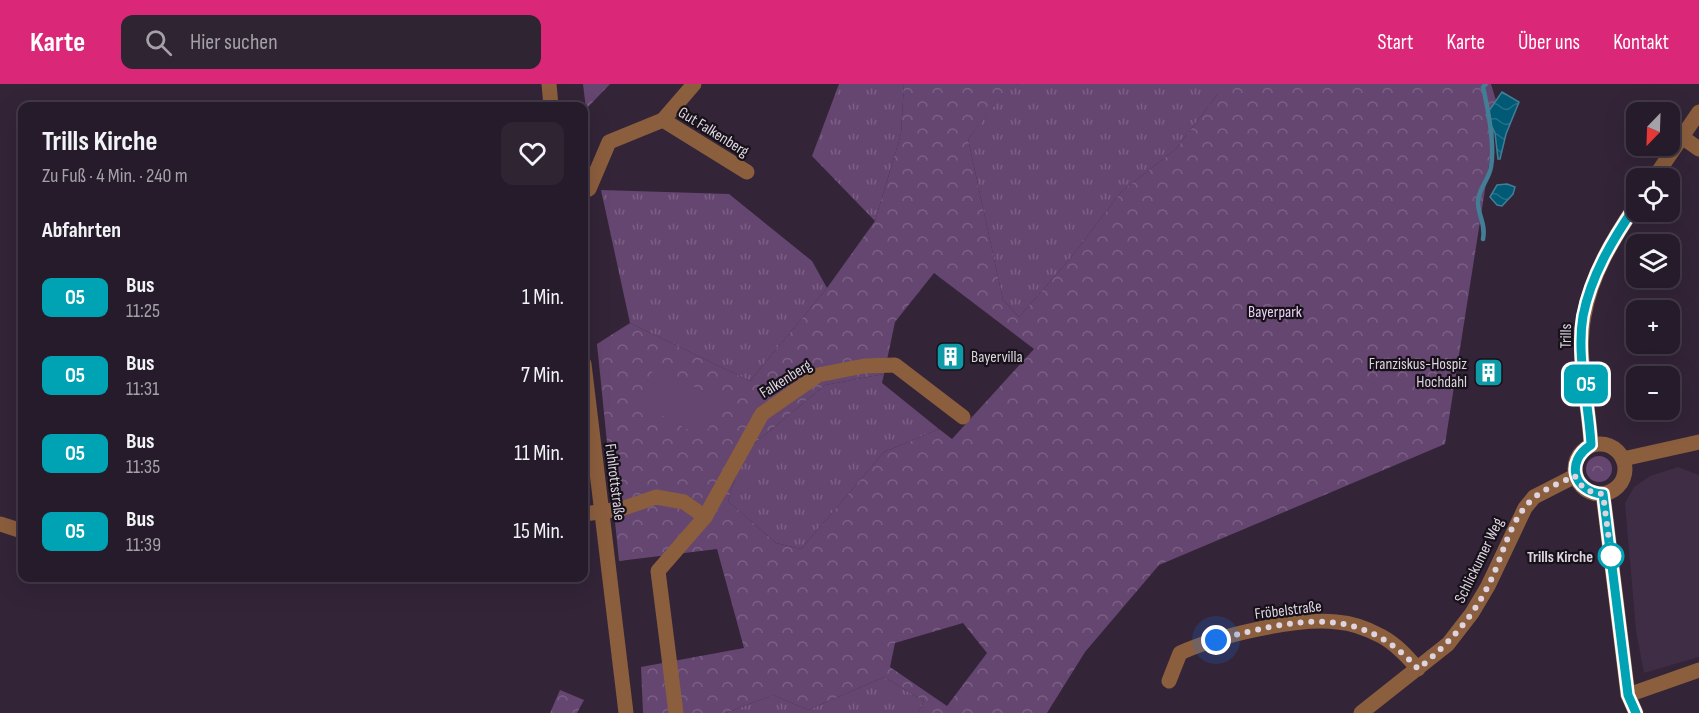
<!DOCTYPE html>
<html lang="de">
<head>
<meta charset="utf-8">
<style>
	body { margin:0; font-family:"Sofia Sans Condensed",sans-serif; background:#2e2432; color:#f1f3f6; height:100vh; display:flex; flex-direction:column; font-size:22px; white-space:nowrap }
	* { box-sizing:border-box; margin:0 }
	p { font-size:20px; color:#a4a1a8 }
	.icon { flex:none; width:33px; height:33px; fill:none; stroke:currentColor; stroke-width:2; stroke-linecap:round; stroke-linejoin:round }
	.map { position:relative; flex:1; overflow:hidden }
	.drawer { position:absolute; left:18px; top:18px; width:570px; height:480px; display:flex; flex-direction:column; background:#261b2a; border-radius:12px; box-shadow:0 6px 24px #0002,0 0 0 2px #423947 }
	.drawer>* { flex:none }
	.badge { padding:0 12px; border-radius:9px; font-size:21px; line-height:39px }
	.needle { width:39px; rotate:203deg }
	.controls { position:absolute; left:1626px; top:18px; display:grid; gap:12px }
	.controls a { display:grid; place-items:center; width:54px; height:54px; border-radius:12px; background:#261b2a; box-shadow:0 6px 24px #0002,0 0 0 2px #423947; font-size:30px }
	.you { position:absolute; width:30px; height:30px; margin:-15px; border:4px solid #fff; border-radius:50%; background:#1a73e8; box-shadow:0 0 0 9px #1a73e833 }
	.map>.badge { position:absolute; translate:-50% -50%; box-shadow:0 0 0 3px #fff }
	h2 { padding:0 24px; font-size:22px; line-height:54px }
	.round { display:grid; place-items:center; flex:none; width:63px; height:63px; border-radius:12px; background:#2e2432 }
	.headline { display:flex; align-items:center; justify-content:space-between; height:102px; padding:0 24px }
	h1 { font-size:28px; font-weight:700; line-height:45px }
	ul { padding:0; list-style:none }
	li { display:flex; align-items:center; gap:18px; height:78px; padding:0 24px }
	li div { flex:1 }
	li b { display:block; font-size:22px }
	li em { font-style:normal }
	li .badge { min-width:66px; font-weight:700; text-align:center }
	header { display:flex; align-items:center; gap:36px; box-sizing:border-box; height:84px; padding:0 30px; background:#db2777; color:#fff }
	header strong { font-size:28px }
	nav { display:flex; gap:33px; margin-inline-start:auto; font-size:21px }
	.search { width:420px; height:54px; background:#2e2432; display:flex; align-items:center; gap:15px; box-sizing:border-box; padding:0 21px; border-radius:12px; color:#a4a1a8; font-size:22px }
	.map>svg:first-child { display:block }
</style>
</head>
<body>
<header>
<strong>Karte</strong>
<div class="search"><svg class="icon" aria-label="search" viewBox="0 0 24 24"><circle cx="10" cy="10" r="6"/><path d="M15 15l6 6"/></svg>Hier suchen</div>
<nav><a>Start</a><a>Karte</a><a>Über uns</a><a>Kontakt</a></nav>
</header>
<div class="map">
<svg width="1699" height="629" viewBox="0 0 1699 629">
	<defs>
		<pattern id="grass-tufts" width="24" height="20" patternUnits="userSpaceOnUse" patternTransform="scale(1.5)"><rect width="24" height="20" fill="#654670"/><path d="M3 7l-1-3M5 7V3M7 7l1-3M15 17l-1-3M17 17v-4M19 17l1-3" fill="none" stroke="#7b6084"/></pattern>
		<pattern id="forest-crowns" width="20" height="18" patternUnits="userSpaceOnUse" patternTransform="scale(1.5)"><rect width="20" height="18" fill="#654670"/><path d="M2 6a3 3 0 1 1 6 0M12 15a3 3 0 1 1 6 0" fill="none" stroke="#7b6084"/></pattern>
		<pattern id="water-waves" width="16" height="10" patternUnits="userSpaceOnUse" patternTransform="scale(1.5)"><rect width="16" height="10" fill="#005975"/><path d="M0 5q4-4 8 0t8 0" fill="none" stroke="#257088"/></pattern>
	</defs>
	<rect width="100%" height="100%" fill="#332438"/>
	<path fill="#3f2c45" d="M 1678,383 L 1699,391 L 1699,573 L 1644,589 L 1636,547 L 1625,419 L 1634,403 L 1650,392 Z"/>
	<g fill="url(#grass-tufts)">
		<path d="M 839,0 L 904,0 L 901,50 L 875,137 L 812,72 Z"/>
		<path d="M 1018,0 L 1217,0 L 1217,11 L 1176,65 L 1121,108 L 1069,176 L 1019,233 L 1003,216 L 968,55 L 1009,2 Z"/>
		<path d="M 601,106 L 729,110 L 812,177 L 827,204 L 750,297 L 630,239 Z"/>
		<path d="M 884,290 L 882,299 L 939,345 L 884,368 L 801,465 L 776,459 L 728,417 L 743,369 L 825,301 Z"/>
		<path d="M 884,593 L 924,617 L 918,629 L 726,629 L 773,611 L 808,626 Z"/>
	</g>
	<g fill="url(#forest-crowns)" fill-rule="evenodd">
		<path d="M 583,0 L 610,0 L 586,25 Z"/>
		<path d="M 904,0 L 1018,0 L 1009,3 L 968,55 L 1003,216 L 1019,233 L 1069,176 L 1121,108 L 1176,65 L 1217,11 L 1217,0 L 1491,0 L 1498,23 L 1445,360 L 1159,481 L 1085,568 L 1047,629 L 918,629 L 924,617 L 884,593 L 808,626 L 773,611 L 726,629 L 643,629 L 641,583 L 744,564 L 717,465 L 619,477 L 597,260 L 630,239 L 750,297 L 827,204 L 875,137 L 901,50 ZM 934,189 L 1034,265 L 952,355 L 939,345 L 884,368 L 801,465 L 776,459 L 728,417 L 743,369 L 825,301 L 884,290 L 895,238 ZM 963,539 L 987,569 L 947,622 L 890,583 L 895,559 Z"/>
		<circle cx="1599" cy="385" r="13"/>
		<path d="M 560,606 L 584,616 L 577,629 L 550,629 Z"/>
	</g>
	<path fill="#654670" d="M 656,281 L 723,319 L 703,354 L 636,317 Z"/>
	<g fill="url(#water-waves)" stroke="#427e95" stroke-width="1.5">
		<path d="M 1502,8 L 1519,18 L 1506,50 L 1500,75 L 1498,75 L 1495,49 L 1486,31 Z"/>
		<path d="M 1507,100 L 1515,103 L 1513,110 L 1502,122 L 1497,121 L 1490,113 L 1497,101 Z"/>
	</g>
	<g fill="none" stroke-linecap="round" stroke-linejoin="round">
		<path stroke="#427e95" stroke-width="4.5" d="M 1483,155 C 1486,139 1478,132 1478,118 C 1478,105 1489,96 1491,83 C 1495,61 1488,25 1483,3 L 1486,0"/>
		<g stroke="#8b5e3d" stroke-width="15">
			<path d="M 549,0 L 551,22"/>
			<path d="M 663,36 L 694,0"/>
			<path d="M 1682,53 L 1699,65"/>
			<path d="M 1654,94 L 1699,28"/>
			<path d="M 584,107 L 589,105 L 609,58 L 663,36 L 747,88"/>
			<path d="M 584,280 L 626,629"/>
			<circle cx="1600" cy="385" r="25"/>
			<path d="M 1591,361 C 1589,319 1576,274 1584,232 C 1591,191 1613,155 1636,121"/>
			<path d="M 1623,375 L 1699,358"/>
			<path d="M 1603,410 L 1628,611 L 1636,629"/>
			<path d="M 584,430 L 621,425 L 656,413 L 684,418 L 705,433"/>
			<path d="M 0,440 L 22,447"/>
			<path d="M 1169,597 L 1180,569 C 1217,552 1297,533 1337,538 C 1351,539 1368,545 1381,552 C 1396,560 1407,572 1418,585"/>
			<path d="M 1628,611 L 1699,586"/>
			<path d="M 676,629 L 658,487 L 705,433 L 762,330 L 818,291 L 864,282 L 895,281 L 963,333"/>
			<path d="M 1361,629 L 1448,560 L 1472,529 L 1488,502 L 1525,424 L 1534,413 L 1575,392"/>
		</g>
	</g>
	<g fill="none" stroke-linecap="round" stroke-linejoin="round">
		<defs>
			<path id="line" d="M 1636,629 L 1628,611 L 1603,410 C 1573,408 1565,377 1591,361 C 1589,319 1576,273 1583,232 C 1591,191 1613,155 1636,121"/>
		</defs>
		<use href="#line" stroke="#fff" stroke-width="14"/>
		<use href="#line" stroke="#00a3b4" stroke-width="9"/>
		<path stroke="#ddd4e0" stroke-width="6" stroke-dasharray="0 10.8" d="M 1216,556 C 1293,536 1359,518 1418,585 C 1447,561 1471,536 1488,502 C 1503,474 1509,434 1535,413 C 1546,404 1562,398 1575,392 C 1581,404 1589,409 1603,410 L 1611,472"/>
	</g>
	<defs>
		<symbol id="building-square" viewBox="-11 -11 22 22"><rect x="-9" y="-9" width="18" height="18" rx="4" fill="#0f9aa8" stroke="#171119"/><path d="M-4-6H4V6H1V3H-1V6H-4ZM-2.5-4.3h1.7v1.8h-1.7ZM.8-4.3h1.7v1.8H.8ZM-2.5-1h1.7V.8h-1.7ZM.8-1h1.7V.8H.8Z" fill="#fff"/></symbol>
	</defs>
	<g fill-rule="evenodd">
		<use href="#building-square" x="934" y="256" width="33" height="33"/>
		<use href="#building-square" x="1472" y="272" width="33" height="33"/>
	</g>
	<circle fill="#fff" stroke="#00a3b4" stroke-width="3" cx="1611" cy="472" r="12"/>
	<g text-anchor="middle" stroke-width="4.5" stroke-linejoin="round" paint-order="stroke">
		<g font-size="16" fill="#ddd4e0" stroke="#171119">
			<text transform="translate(714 47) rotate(32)" y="6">Gut Falkenberg</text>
			<text transform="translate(1565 252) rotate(-89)" y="6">Trills</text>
			<text transform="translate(785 294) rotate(-32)" y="6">Falkenberg</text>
			<text transform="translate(616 398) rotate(83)" y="6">Fuhlrottstraße</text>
			<text transform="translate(1478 476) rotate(-64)" y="6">Schlickumer Weg</text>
			<text transform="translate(1288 525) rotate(-7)" y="6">Fröbelstraße</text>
		</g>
		<g font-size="16" fill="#ecd2f5" stroke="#171119">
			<text x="1275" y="233">Bayerpark</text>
		</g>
		<g font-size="16" fill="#ddd4e0" stroke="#171119" text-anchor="start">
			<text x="971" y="278">Bayervilla</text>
			<text x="1467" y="285" text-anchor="end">Franziskus-Hospiz<tspan x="1467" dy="18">Hochdahl</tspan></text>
		</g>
		<g font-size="16" font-weight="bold" fill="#ddd4e0" stroke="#171119" text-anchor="end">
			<text x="1593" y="478">Trills Kirche</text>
		</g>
	</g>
</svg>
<div class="controls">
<a><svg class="needle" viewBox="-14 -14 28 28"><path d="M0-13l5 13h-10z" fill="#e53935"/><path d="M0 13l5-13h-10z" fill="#a4a1a8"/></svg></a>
<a><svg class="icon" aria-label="locate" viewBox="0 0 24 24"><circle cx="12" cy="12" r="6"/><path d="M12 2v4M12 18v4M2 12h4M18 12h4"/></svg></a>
<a><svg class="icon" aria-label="layers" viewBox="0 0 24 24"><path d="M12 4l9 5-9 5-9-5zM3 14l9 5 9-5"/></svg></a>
<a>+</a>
<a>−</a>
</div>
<div class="you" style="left:1216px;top:556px"></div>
<b class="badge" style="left:1586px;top:300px;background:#00a3b4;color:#fff">O5</b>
<section class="drawer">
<div class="headline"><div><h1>Trills Kirche</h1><p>Zu Fuß · 4 Min. · 240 m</p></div><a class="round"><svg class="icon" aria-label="heart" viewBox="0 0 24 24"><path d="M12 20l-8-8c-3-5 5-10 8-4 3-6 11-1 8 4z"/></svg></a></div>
<h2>Abfahrten</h2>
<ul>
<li><span class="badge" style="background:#00a3b4;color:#fff">O5</span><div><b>Bus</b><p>11:25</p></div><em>1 Min.</em></li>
<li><span class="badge" style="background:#00a3b4;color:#fff">O5</span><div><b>Bus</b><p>11:31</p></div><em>7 Min.</em></li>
<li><span class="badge" style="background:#00a3b4;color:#fff">O5</span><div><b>Bus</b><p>11:35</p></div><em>11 Min.</em></li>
<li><span class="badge" style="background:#00a3b4;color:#fff">O5</span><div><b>Bus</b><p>11:39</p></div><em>15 Min.</em></li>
</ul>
</section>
</div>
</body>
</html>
